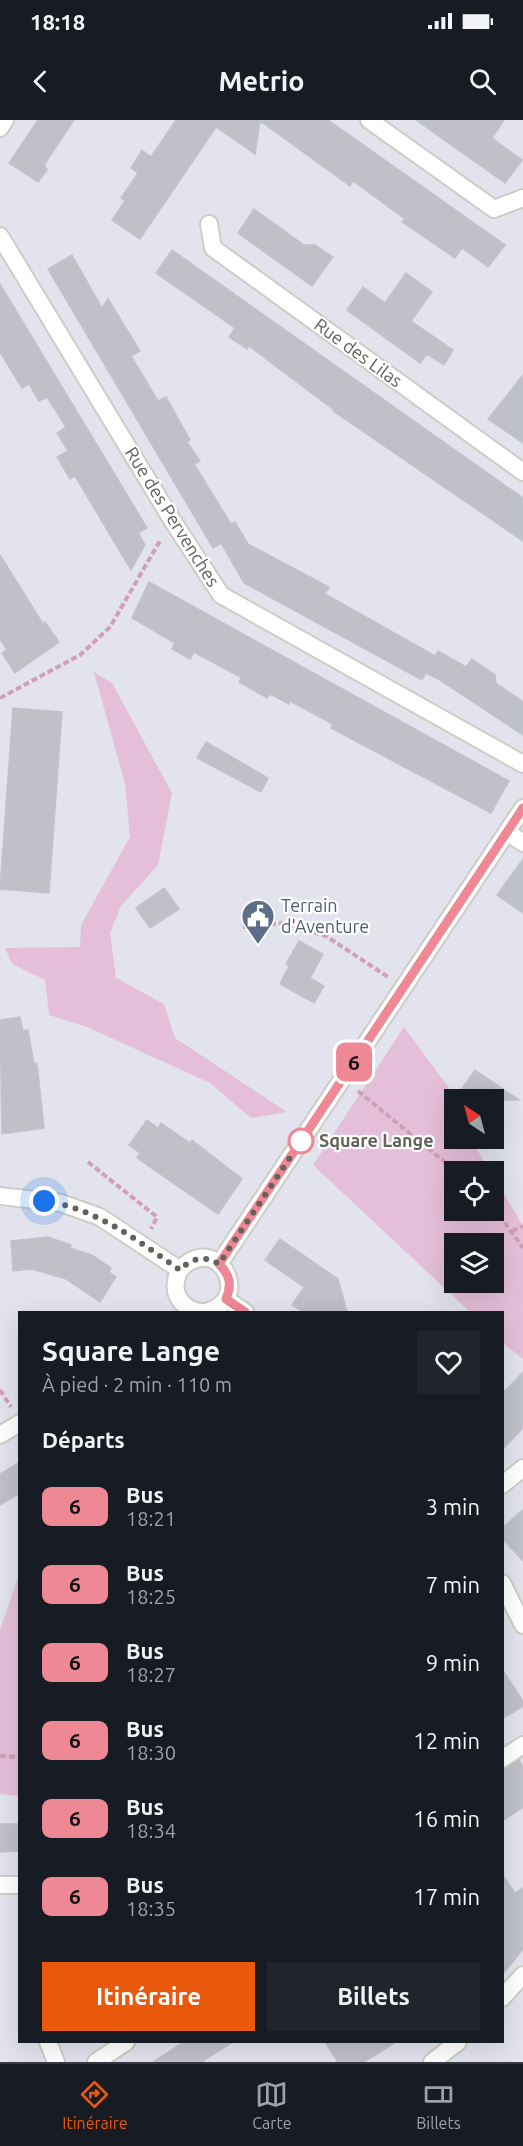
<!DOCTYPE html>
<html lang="fr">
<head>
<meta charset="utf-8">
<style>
	body { margin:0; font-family:Ubuntu,sans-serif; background:#20242c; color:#f1f3f6; height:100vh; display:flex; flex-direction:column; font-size:22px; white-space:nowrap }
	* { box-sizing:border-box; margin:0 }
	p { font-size:20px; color:#9ea1a6 }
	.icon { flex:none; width:33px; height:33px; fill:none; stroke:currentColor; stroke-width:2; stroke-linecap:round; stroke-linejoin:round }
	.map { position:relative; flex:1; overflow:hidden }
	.details { position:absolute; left:18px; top:1191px; width:486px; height:732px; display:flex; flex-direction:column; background:#171b24; border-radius:0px; box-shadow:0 6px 24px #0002 }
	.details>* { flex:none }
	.badge { padding:0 12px; border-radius:9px; font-size:21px; line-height:39px }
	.needle { width:39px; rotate:324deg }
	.fabs { position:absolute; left:444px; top:969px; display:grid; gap:12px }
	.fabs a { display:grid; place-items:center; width:60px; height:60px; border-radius:0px; background:#171b24; box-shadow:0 6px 24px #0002; font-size:30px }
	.you { position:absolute; width:30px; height:30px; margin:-15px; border:4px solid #fff; border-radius:50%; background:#1a73e8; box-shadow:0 0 0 9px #1a73e833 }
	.map>.badge { position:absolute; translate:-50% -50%; box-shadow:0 0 0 3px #fff }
	h2 { padding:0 24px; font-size:22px; line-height:54px }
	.round { display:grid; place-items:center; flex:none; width:63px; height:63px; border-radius:0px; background:#20242c }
	.summary { display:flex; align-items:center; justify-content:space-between; height:102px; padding:0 24px }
	h1 { font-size:28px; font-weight:700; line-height:45px }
	.button { display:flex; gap:12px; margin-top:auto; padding:12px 24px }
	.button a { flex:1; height:69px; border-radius:0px; background:#ea580c; color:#fff; font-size:24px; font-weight:700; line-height:69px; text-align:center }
	.button a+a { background:#20242c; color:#f1f3f6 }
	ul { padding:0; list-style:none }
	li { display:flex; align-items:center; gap:18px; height:78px; padding:0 24px }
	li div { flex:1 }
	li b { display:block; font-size:22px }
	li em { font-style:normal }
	li .badge { min-width:66px; font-weight:700; text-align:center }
	.status { display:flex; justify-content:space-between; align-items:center; height:42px; padding:0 30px; background:#171b24; direction:ltr }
	.status svg { height:16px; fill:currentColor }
	header { display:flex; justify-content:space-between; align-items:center; height:78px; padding:0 24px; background:#171b24; font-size:27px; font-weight:700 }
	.dock { display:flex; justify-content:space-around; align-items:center; height:84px; border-top:2px solid #363941; background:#171b24; font-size:16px; color:#9ea1a6 }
	.dock a { display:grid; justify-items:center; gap:3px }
	.dock .on { color:#ea580c }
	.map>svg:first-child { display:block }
</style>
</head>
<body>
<div class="status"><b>18:18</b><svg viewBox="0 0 49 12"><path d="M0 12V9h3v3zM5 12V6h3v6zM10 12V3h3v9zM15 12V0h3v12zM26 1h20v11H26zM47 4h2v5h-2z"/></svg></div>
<header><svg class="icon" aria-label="back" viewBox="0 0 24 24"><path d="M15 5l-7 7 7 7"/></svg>Metrio<svg class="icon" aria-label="search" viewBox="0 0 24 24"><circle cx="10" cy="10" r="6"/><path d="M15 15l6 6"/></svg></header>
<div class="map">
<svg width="523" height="1942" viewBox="0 0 523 1942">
	<rect width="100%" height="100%" fill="#e3e3ee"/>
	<g fill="#e5bfda" fill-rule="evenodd">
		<path d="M 94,552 L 112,563 L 172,673 L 158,745 L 121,786 L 110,813 L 116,858 L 164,884 L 175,918 L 287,992 L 251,998 L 210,963 L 87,907 L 49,895 L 45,860 L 12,844 L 5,828 L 80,827 L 81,805 L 130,717 L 125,664 Z"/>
		<path d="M 404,907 L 457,979 L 454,980 L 454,1018 L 487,1019 L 473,1023 L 490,1051 L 454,1052 L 454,1090 L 494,1090 L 494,1057 L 523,1106 L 523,1239 L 503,1223 L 502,1192 L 470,1192 L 313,1045 ZM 454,1124 L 494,1124 L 494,1162 L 454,1162 Z"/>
		<path d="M 19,1454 L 19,1676 L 0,1674 L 0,1510 Z"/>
	</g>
	<g fill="#bfc0c8" stroke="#c1c2d2" stroke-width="1.5">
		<path d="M 38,0 L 74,0 L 44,45 L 47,50 L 38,62 L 9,43 Z"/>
		<path d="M 176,0 L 328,0 L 505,125 L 488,147 L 462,128 L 455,138 L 402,102 L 405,99 L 353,61 L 350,66 L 260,1 L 255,34 L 216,7 L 140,119 L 112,100 L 125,81 L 121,78 L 138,53 L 131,48 L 142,30 L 151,37 Z"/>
		<path d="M 416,0 L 504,0 L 492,18 L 522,40 L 505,63 Z"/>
		<path d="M 254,89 L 304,125 L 315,125 L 333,137 L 312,166 L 238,113 Z"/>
		<path d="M 172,130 L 523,378 L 523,421 L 333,291 L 334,290 L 249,226 L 247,229 L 229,217 L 235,208 L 156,153 Z"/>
		<path d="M 72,135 L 102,188 L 108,179 L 140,231 L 131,236 L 158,281 L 166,277 L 190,320 L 187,322 L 200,341 L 194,344 L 231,404 L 235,402 L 248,424 L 329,467 L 325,474 L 435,536 L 438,531 L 466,547 L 472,539 L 495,555 L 496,563 L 523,582 L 523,615 L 440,560 L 426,553 L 422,560 L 244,463 L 221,423 L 213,428 L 48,149 Z"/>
		<path d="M 406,153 L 432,172 L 411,201 L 453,230 L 444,245 L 427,234 L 420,243 L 347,190 L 363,167 L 385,183 Z"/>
		<path d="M 0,164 L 147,408 L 138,413 L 145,425 L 131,450 L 75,356 L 70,359 L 57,337 L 68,331 L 57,313 L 66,307 L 47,277 L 39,281 L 29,264 L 22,268 L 0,232 Z"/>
		<path d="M 523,255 L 523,323 L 488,299 Z"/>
		<path d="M 0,435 L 43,504 L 45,502 L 59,522 L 15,553 L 2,533 L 7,530 L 0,519 Z"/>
		<path d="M 149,462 L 509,661 L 491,693 L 331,608 L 333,604 L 290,581 L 289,584 L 270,574 L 267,578 L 239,562 L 242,558 L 194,532 L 190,539 L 172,529 L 175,523 L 132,498 Z"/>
		<path d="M 13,588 L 62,592 L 49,773 L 0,769 Z"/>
		<path d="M 206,622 L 268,658 L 261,672 L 197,638 Z"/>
		<path d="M 523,739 L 523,793 L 497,775 Z"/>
		<path d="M 164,768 L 179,789 L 150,808 L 136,788 Z"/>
		<path d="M 299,821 L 323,834 L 310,858 L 324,866 L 314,883 L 280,864 L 289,846 L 286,844 Z"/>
		<path d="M 20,897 L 23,911 L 28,910 L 34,944 L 37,943 L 44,1008 L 2,1014 L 0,900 Z"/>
		<path d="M 475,950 L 519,980 L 454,980 Z"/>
		<path d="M 147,1000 L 158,1008 L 161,1003 L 190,1023 L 192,1020 L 242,1059 L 218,1094 L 137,1038 L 140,1033 L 129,1025 Z"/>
		<path d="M 48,1117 L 71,1125 L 70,1128 L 92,1135 L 111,1148 L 109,1152 L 116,1157 L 100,1182 L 66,1159 L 32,1149 L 13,1151 L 11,1121 Z"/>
		<path d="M 280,1119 L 338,1159 L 347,1192 L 303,1192 L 292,1185 L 304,1167 L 265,1140 Z"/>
		<path d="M 523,1252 L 523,1308 L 502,1330 L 502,1274 Z"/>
		<path d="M 20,1342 L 20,1373 L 0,1385 L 0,1354 Z"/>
		<path d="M 523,1390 L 523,1441 L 502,1418 L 502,1408 Z"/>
		<path d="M 502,1549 L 523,1581 L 523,1586 L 502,1599 Z"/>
		<path d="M 519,1640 L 523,1647 L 523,1687 L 502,1701 L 502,1649 Z"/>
		<path d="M 0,1704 L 18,1704 L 19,1731 L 0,1732 Z"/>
		<path d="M 502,1754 L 515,1773 L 523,1768 L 523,1829 L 502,1855 Z"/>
		<path d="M 184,1922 L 233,1922 L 201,1942 L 153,1942 Z"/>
		<path d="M 325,1922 L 396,1922 L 364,1942 L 338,1942 Z"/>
	</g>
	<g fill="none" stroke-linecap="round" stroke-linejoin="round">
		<defs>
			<g id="minor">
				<path d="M 369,0 L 494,89 L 523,78"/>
				<path d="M 0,8 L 5,0"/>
				<path d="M 209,104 L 213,128 L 523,352"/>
				<path d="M 0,116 L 172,400 L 221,475 L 523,644"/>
				<path d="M 507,712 L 523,723"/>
				<path d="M 0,1076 L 61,1083 L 100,1097 L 180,1150"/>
				<path d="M 219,1144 L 523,688"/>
				<path d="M 226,1179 L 245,1192"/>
				<path d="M 202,1192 C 186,1191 173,1178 176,1161 C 177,1153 182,1146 189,1142 C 225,1121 250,1183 205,1192"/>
				<path d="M 0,1315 L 20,1303"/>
				<path d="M 502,1365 L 523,1348"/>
				<path d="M 502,1463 L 523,1505"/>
				<path d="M 502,1639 L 523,1625"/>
				<path d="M 0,1765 L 20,1765"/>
				<path d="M 502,1878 L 523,1855"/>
				<path d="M 48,1922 L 56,1942"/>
				<path d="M 96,1942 L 126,1922"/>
				<path d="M 432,1942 L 458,1922"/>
			</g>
		</defs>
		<use href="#minor" stroke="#cdcdc6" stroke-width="20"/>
		<g stroke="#d29fb6" stroke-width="4" stroke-dasharray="6 3" stroke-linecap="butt">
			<path d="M 0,578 L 80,535 L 110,507 L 161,419"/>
			<path d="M 243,807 L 283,803 L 326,816 L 388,857"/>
			<path d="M 358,971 L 457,1052"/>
			<path d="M 88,1042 L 157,1097 L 151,1109"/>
			<path d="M 494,1088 L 523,1128"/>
			<path d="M 512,1111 L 523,1106"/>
			<path d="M 0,1270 L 11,1287"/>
			<path d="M 0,1636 L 20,1637"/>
		</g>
		<use href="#minor" stroke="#fff" stroke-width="16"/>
	</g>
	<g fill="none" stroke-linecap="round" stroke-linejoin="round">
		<defs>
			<path id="line" d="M 245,1192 L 226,1179 C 232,1165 230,1155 219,1144 L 523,688"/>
		</defs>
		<use href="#line" stroke="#fff" stroke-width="14"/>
		<use href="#line" stroke="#ee8895" stroke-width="9"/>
		<path stroke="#63625b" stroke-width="6" stroke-dasharray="0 10.8" d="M 44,1081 C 96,1088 138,1121 180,1150 C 191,1138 205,1135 219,1144 L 305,1015 L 301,1021"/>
	</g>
	<defs>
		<symbol id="civic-pin" viewBox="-11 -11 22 30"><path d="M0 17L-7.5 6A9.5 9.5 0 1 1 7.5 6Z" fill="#5c6f8a" stroke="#fff"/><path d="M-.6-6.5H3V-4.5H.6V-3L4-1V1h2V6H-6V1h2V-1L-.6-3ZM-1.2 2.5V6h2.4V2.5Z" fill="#fff"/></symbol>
	</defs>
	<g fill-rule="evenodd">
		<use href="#civic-pin" x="239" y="777" width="38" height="52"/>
	</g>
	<circle fill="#fff" stroke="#ee8895" stroke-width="3" cx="301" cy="1021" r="12"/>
	<g text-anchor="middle" stroke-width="4.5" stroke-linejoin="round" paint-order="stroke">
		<g font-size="18" fill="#63625b" stroke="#fff">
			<text transform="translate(358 233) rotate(36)" y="6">Rue des Lilas</text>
			<text transform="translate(172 397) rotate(58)" y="6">Rue des Pervenches</text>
		</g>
		<g font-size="18" fill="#4e5e75" stroke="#fff" text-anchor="start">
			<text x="281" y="792">Terrain<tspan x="281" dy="21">d'Aventure</tspan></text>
		</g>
		<g font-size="18" font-weight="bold" fill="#63625b" stroke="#fff" text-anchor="start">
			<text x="319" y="1027">Square Lange</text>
		</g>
	</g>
</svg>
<div class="fabs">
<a><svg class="needle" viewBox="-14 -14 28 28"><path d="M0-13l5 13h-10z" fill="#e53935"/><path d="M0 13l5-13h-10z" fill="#9ea1a6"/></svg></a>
<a><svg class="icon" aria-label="locate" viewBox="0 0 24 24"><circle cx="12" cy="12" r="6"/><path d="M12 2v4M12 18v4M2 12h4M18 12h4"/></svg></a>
<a><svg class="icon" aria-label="layers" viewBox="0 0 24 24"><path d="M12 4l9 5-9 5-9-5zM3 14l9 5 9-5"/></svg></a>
</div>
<div class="you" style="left:44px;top:1081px"></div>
<b class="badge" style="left:354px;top:942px;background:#ee8895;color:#111">6</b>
<section class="details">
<div class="summary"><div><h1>Square Lange</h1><p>À pied · 2 min · 110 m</p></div><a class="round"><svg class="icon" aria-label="heart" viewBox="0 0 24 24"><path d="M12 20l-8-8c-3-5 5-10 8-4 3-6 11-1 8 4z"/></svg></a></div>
<h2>Départs</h2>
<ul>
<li><span class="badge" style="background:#ee8895;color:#111">6</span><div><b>Bus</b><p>18:21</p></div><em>3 min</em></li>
<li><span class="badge" style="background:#ee8895;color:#111">6</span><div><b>Bus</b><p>18:25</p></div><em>7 min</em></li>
<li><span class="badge" style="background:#ee8895;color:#111">6</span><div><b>Bus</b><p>18:27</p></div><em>9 min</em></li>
<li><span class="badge" style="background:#ee8895;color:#111">6</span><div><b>Bus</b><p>18:30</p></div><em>12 min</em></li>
<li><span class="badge" style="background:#ee8895;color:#111">6</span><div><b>Bus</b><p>18:34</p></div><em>16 min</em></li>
<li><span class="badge" style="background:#ee8895;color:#111">6</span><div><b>Bus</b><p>18:35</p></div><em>17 min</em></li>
</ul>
<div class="button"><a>Itinéraire</a><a>Billets</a></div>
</section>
</div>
<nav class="dock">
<a class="on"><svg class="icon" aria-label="directions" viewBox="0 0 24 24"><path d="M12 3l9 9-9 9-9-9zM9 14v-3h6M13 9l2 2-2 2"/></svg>Itinéraire</a>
<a><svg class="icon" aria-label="map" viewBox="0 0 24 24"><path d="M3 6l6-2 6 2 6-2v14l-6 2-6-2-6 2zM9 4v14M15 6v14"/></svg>Carte</a>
<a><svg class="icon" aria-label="tickets" viewBox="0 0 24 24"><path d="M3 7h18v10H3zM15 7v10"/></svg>Billets</a>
</nav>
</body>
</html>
